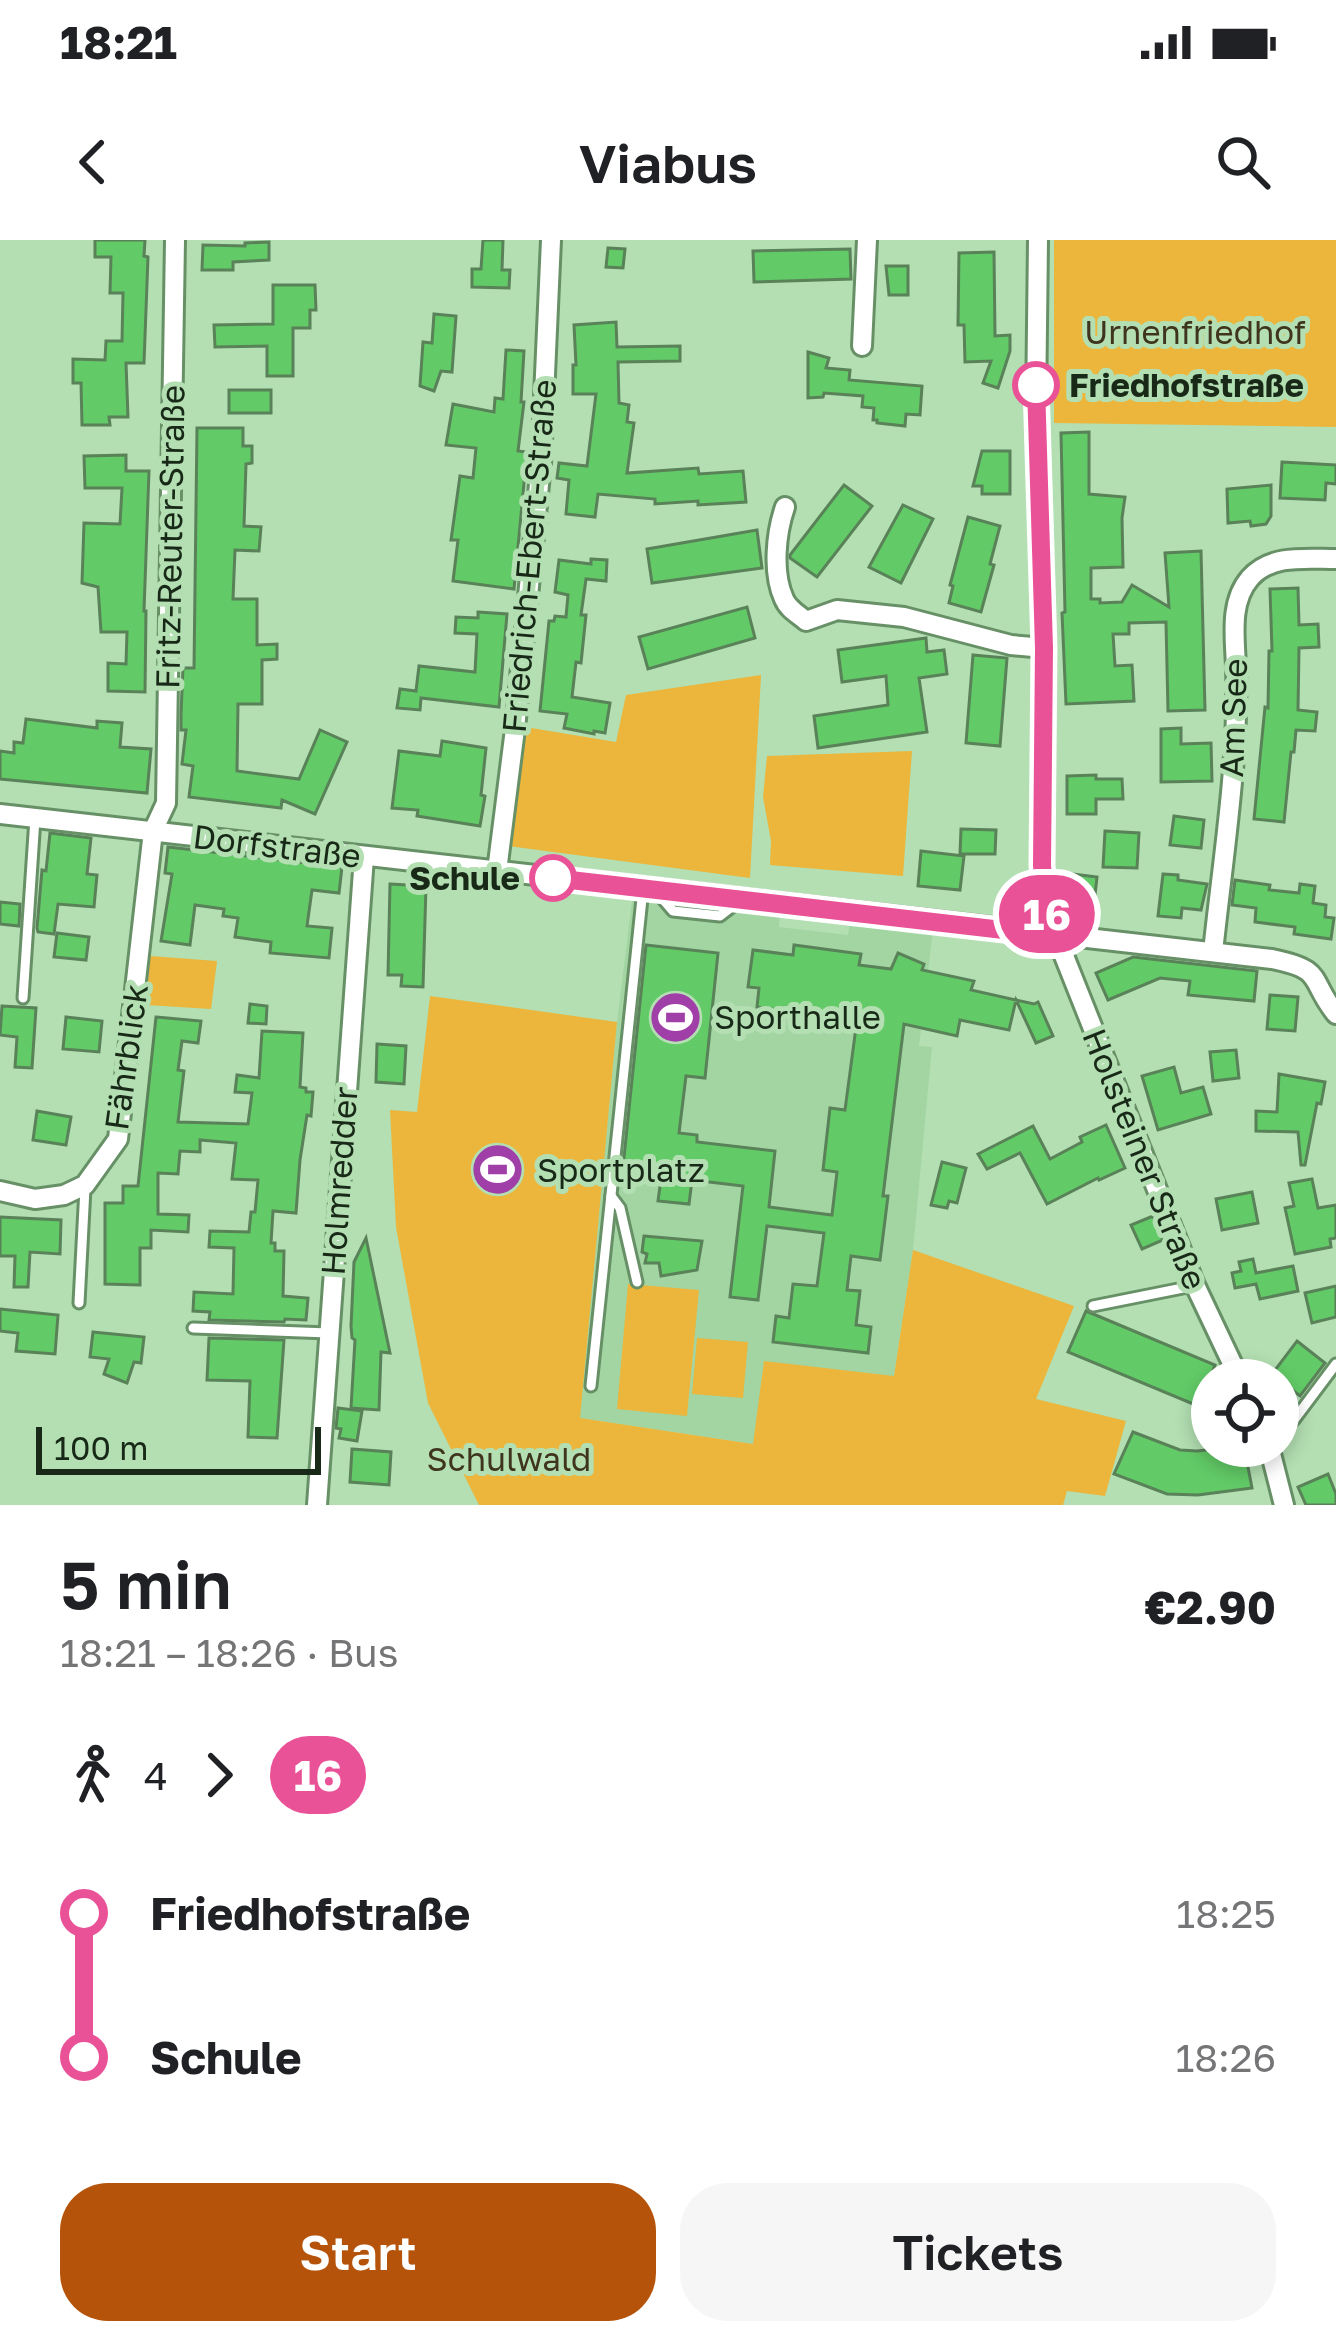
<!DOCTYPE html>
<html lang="en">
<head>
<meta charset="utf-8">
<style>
	body { margin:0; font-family:"Golos Text",sans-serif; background:#f6f6f6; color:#202124; height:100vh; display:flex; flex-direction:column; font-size:45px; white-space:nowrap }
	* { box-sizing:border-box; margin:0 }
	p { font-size:39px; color:#757577 }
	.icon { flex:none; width:66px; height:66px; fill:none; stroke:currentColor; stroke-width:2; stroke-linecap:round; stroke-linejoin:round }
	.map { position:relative; height:1265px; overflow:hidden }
	.details { display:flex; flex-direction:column; background:#fff; flex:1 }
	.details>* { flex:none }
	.badge { padding:0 24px; border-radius:39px; font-size:42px; line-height:78px }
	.tools { position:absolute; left:1191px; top:1119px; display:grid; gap:24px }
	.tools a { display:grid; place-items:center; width:108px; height:108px; border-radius:50%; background:#fff; box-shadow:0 6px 18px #0003; font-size:60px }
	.scale { position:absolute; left:36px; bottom:30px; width:285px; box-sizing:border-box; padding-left:12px; border:6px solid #182918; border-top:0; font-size:33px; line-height:42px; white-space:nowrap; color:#182918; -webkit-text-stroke:9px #b3dfb2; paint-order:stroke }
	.map>.badge { position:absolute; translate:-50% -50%; box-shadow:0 0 0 6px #fff }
	.legs { display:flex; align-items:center; gap:18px; height:132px; padding:0 60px; font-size:39px }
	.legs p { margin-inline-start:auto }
	.head { display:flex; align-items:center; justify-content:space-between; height:204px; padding:0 60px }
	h1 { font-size:66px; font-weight:600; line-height:90px }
	.cta { display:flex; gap:24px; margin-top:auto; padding:24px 60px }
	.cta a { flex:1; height:138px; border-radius:48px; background:#b45309; color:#fff; font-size:48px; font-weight:600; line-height:138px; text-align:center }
	.cta a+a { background:#f6f6f6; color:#202124 }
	ul { padding:0 60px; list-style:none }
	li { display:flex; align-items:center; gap:42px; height:144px; font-size:45px }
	li i { display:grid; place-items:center; width:18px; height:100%; margin:0 15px; background:currentColor }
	li i::after { content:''; width:30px; height:30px; margin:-15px; border:9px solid; border-radius:50%; background:#fff }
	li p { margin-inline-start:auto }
	li:first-child i { background:linear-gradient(#0000 50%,currentColor 0) }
	li:last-child i { background:linear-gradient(currentColor 50%,#0000 0) }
	.status { display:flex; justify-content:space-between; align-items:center; height:84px; padding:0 60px; background:#fff; direction:ltr }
	.status svg { height:33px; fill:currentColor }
	header { display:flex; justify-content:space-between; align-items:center; height:156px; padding:0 60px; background:#fff; font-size:54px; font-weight:600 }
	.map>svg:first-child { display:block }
</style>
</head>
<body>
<div class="status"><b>18:21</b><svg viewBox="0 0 49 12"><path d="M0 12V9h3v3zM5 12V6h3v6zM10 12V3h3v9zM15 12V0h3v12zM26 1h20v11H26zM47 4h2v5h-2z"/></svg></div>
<header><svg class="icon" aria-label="back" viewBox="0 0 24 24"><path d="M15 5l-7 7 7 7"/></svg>Viabus<svg class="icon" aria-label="search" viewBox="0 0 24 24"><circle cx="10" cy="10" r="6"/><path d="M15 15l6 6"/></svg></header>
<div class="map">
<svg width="1336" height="1265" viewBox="0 0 1336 1265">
	<rect width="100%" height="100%" fill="#b3dfb2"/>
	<path fill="#a3d5a3" d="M 632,661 L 780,672 L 779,687 L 848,695 L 850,680 L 933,690 L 919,806 L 932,807 L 913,1010 L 894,1136 L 754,1204 L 579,1178 L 617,782 Z"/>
	<g fill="#ebb63b">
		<path d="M 1054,0 L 1336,0 L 1336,187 L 1054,183 Z"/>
		<path d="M 761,435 L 750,638 L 508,606 L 525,487 L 616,502 L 626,455 Z"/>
		<path d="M 912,511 L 903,636 L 770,625 L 771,601 L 763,557 L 767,516 Z"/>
		<path d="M 150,716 L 217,721 L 211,769 L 146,765 Z"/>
		<path d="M 430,756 L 617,782 L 580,1178 L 753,1204 L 764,1121 L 894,1136 L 913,1010 L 1074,1066 L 1036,1159 L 1126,1181 L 1105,1256 L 1067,1251 L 1063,1265 L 479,1265 L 428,1163 L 396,987 L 390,870 L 417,872 Z"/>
		<path d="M 628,1044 L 699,1050 L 687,1176 L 617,1169 Z"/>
		<path d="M 697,1098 L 748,1102 L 743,1158 L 692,1154 Z"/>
	</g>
	<g fill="#62cb67" stroke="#598259" stroke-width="3">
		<path d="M 95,0 L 145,0 L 144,16 L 148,17 L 144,123 L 126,123 L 128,177 L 109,177 L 110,185 L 82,185 L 81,143 L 73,143 L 73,119 L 105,120 L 106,101 L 122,101 L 123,53 L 110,53 L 111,17 L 95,17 Z"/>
		<path d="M 483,0 L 503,0 L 502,30 L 510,30 L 509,48 L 472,47 L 472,29 L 481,29 Z"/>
		<path d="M 269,2 L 269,20 L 233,22 L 233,30 L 202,30 L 203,5 L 245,6 L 245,3 Z"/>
		<path d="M 608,8 L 625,9 L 623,28 L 606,27 Z"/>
		<path d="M 850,9 L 851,39 L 754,42 L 753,11 Z"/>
		<path d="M 994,12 L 995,96 L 1010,95 L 1010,111 L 998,148 L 983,143 L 991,121 L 965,122 L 964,85 L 958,85 L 959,13 Z"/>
		<path d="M 886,26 L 908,26 L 908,55 L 889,55 Z"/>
		<path d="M 273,45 L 315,45 L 316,70 L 310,70 L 310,88 L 293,88 L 293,136 L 267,136 L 267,106 L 215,107 L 214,85 L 273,84 Z"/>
		<path d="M 434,74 L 456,76 L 452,132 L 441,131 L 434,151 L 420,146 L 423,102 L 432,103 Z"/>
		<path d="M 616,82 L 617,107 L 680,106 L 680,121 L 618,122 L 619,163 L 629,165 L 627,182 L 634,183 L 627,233 L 698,228 L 699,234 L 743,231 L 746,262 L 698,265 L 698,261 L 655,264 L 655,259 L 598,254 L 595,277 L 566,274 L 569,240 L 557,238 L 559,223 L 587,226 L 596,154 L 573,154 L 573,125 L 576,125 L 574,85 Z"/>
		<path d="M 506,110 L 524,111 L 521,162 L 524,162 L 518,211 L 527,212 L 514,349 L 453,341 L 458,300 L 451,300 L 460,236 L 473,238 L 476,208 L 446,205 L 453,164 L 494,172 L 495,158 L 503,159 Z"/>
		<path d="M 808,112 L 829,118 L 826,128 L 850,130 L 849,140 L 922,146 L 920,175 L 906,174 L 905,186 L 877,183 L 877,180 L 873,180 L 874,168 L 862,167 L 863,156 L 824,153 L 823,157 L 808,158 Z"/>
		<rect x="229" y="150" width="42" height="23"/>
		<path d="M 197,188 L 243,188 L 243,206 L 252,206 L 252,223 L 246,224 L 244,286 L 261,287 L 259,311 L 235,310 L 233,359 L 257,359 L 257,405 L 277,404 L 277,419 L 262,420 L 262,464 L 238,464 L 237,531 L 299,539 L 320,490 L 347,502 L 315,574 L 282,560 L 281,568 L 189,557 L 193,526 L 182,524 L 186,490 L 181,490 L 181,474 L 183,428 L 194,428 Z"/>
		<path d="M 1089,192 L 1089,254 L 1125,257 L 1122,278 L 1123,327 L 1091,328 L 1091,359 L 1100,359 L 1100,363 L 1122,362 L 1132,345 L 1169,367 L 1165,313 L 1201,311 L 1205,470 L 1168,471 L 1166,382 L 1129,383 L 1129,394 L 1113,394 L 1115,426 L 1132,425 L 1134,461 L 1066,464 L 1062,373 L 1065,372 L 1061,193 Z"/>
		<path d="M 982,211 L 1010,211 L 1010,254 L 982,254 L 982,246 L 973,246 Z"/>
		<path d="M 126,215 L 126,231 L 149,231 L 144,371 L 146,371 L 145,452 L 108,451 L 108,423 L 126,424 L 127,392 L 101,392 L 98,347 L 82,343 L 84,283 L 120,284 L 122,248 L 85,248 L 84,216 Z"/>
		<path d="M 1282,222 L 1336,225 L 1336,244 L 1326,243 L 1325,260 L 1280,258 Z"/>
		<path d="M 844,245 L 872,266 L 817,337 L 790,318 L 790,315 Z"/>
		<path d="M 1271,245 L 1271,276 L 1266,284 L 1251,286 L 1250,281 L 1228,283 L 1227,249 Z"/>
		<path d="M 903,265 L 933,279 L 901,343 L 869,327 Z"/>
		<path d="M 968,277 L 1000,286 L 990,324 L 994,325 L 981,372 L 949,363 L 953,346 L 950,345 Z"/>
		<path d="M 757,290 L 762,328 L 652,343 L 647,309 Z"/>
		<path d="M 591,319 L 607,320 L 606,341 L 586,339 L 581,375 L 586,375 L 581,423 L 576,422 L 572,457 L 610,463 L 605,493 L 594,491 L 594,494 L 564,488 L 567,474 L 540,471 L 549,381 L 554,381 L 555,376 L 566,377 L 568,355 L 555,352 L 559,320 L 591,324 Z"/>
		<path d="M 1298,348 L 1299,385 L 1318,384 L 1319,407 L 1299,408 L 1298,470 L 1317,472 L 1315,491 L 1296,490 L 1294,512 L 1291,512 L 1284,582 L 1254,579 L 1265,467 L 1268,468 L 1269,411 L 1272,411 L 1270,349 Z"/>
		<path d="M 747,367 L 755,398 L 648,429 L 639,397 Z"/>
		<path d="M 478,372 L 507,374 L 499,467 L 421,458 L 420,470 L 397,468 L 400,449 L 416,451 L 419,426 L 475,432 L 477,394 L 455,393 L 456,377 L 478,378 Z"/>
		<path d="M 926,398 L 927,412 L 944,410 L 947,434 L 919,438 L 927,492 L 818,508 L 814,476 L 888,465 L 886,436 L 842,442 L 838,410 Z"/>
		<path d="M 973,415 L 1007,418 L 1000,506 L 966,503 Z"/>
		<path d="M 26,479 L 97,488 L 97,481 L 122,483 L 120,507 L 151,509 L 147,553 L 0,539 L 0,511 L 14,513 L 14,502 L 23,503 Z"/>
		<path d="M 1181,488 L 1181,504 L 1211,503 L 1212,541 L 1161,542 L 1161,489 Z"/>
		<path d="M 442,501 L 486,508 L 481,555 L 485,556 L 480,586 L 417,576 L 418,570 L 392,568 L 399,511 L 440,516 Z"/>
		<path d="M 1096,535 L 1096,539 L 1122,539 L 1123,559 L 1096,559 L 1096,574 L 1067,574 L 1067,536 Z"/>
		<path d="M 1174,576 L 1204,580 L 1201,608 L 1170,605 Z"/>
		<path d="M 961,589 L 996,590 L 995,614 L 960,614 Z"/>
		<path d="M 1105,591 L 1139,593 L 1137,628 L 1103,627 Z"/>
		<path d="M 50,593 L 91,598 L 87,634 L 97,635 L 94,667 L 58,664 L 54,694 L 38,692 L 37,688 L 42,630 L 46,631 Z"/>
		<path d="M 168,607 L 342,627 L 339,653 L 312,650 L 307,686 L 332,688 L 329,718 L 270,713 L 271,702 L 235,697 L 238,678 L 223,676 L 224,669 L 195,665 L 190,705 L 161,701 L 172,634 L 165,633 Z"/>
		<path d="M 921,611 L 964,616 L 960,650 L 918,646 Z"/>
		<path d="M 1073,634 L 1097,637 L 1094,664 L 1070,661 Z"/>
		<path d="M 1163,634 L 1178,635 L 1178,640 L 1207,644 L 1201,670 L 1182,668 L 1181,678 L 1158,676 Z"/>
		<path d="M 1235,640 L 1270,645 L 1269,650 L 1299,653 L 1300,644 L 1315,646 L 1313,663 L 1326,665 L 1325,677 L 1334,678 L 1331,699 L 1294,694 L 1295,687 L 1255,682 L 1256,668 L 1232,665 Z"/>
		<path d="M 390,644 L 426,646 L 423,747 L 401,746 L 402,735 L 388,735 Z"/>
		<path d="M 0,662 L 20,664 L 19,686 L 0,684 Z"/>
		<path d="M 57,693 L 89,697 L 86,720 L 54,717 Z"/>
		<path d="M 646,705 L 718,713 L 705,838 L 686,836 L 679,893 L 697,895 L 697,902 L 775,911 L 769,967 L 832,975 L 837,932 L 823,930 L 830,868 L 845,870 L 857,780 L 757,767 L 759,748 L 748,747 L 753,710 L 793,715 L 794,705 L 861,714 L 859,725 L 891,729 L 898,713 L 924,724 L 922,730 L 974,741 L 971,750 L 1034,764 L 1038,762 L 1053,796 L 1036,803 L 1016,760 L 1009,790 L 960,780 L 957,796 L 904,784 L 883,956 L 888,956 L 880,1020 L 851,1016 L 847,1050 L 860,1051 L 856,1085 L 871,1087 L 868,1113 L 773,1102 L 776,1076 L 789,1078 L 793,1044 L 817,1046 L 824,993 L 767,986 L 758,1060 L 730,1057 L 743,946 L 692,940 L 689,964 L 658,961 L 662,932 L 623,927 Z"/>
		<path d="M 1133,717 L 1257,731 L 1254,761 L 1188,755 L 1190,741 L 1160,738 L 1108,760 L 1096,733 Z"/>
		<path d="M 1270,755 L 1298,757 L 1295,791 L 1267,789 Z"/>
		<path d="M 250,764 L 267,766 L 266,784 L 248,783 Z"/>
		<path d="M 2,766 L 36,768 L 32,828 L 15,827 L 17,797 L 0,795 Z"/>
		<path d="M 66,777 L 102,781 L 99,812 L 63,809 Z"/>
		<path d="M 156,777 L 201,781 L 198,803 L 182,801 L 178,830 L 184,831 L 178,882 L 248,884 L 252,853 L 235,852 L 237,835 L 259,838 L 262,791 L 303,793 L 300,847 L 306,848 L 306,852 L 313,852 L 311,876 L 307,875 L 300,920 L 296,973 L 273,971 L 271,1003 L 275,1003 L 275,1011 L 284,1011 L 283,1056 L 308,1058 L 306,1080 L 285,1079 L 284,1082 L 209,1080 L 210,1072 L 193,1071 L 194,1052 L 233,1054 L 234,1008 L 209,1007 L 210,991 L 249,992 L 251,972 L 255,972 L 258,940 L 232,939 L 236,903 L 200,900 L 200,912 L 180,911 L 178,934 L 158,933 L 158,974 L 189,975 L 188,992 L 151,990 L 151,1008 L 140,1008 L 140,1045 L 105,1044 L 105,963 L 123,963 L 123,946 L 138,946 Z"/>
		<path d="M 377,804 L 406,806 L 404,844 L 376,842 Z"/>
		<path d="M 1236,810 L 1239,838 L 1213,841 L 1210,812 Z"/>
		<path d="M 1174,827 L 1181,853 L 1203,847 L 1211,874 L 1158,890 L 1142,836 Z"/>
		<path d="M 1279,834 L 1325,842 L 1321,864 L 1317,863 L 1305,925 L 1301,925 L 1298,892 L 1256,891 L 1256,871 L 1277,872 Z"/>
		<path d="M 37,871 L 71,877 L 66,905 L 33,900 Z"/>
		<path d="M 1106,885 L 1125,928 L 1099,940 L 1098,938 L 1047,964 L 1020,913 L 987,929 L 978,914 L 1033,886 L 1050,919 L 1082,902 L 1080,897 Z"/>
		<path d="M 942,922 L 966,928 L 957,963 L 949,961 L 947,968 L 931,965 Z"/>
		<path d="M 1312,939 L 1318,968 L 1336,965 L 1336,998 L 1330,999 L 1331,1007 L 1295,1014 L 1285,968 L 1294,966 L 1289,943 Z"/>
		<path d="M 1252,952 L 1258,983 L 1222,990 L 1216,959 Z"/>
		<path d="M 1153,976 L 1163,1000 L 1142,1009 L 1131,985 Z"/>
		<path d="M 0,977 L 61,980 L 60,1014 L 30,1012 L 28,1047 L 14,1047 L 15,1016 L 0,1016 Z"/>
		<path d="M 644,996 L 702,1001 L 697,1030 L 661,1036 L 659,1023 L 645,1023 L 647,1014 L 642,1012 Z"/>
		<path d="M 366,998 L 390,1113 L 381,1112 L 379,1170 L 351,1168 L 355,1100 L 352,1098 L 351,1086 L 354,1022 Z"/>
		<path d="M 1253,1019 L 1256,1033 L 1293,1026 L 1298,1051 L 1260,1059 L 1256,1044 L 1235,1048 L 1232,1033 L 1241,1031 L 1239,1022 Z"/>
		<path d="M 1336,1046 L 1336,1077 L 1312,1083 L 1305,1053 Z"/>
		<path d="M 0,1069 L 58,1075 L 55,1114 L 16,1111 L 18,1093 L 0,1091 Z"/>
		<path d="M 1086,1071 L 1215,1125 L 1198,1166 L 1068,1112 Z"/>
		<path d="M 93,1092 L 144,1097 L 141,1123 L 134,1122 L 127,1143 L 104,1134 L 109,1119 L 90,1117 Z"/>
		<path d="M 209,1098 L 284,1100 L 277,1198 L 248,1197 L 250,1141 L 207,1140 Z"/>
		<path d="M 1297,1101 L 1325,1123 L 1300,1156 L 1272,1134 Z"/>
		<path d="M 338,1168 L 362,1171 L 357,1201 L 339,1198 L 341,1189 L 336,1188 Z"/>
		<path d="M 1133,1192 L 1180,1210 L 1197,1211 L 1244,1206 L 1252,1248 L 1198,1255 L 1167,1254 L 1114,1234 Z"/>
		<path d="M 352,1209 L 391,1212 L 389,1245 L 350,1242 Z"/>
		<path d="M 1328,1234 L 1336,1254 L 1336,1265 L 1306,1265 L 1298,1247 Z"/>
	</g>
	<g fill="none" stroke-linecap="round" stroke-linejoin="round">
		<defs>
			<g id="service">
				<path d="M 655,650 L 673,671 L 720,676 L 742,659"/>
				<path d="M 23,758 L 35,578"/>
				<path d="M 611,956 L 620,968 L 637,1042"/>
				<path d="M 79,1063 L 85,948"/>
				<path d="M 1093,1066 L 1193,1046"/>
				<path d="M 193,1088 L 329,1093"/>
				<path d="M 591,1146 L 643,649"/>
				<path d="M 1278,1182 L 1294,1180 L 1336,1124"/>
			</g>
			<g id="minor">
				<path d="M 1038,0 L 1036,171 L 1044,408 L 1041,625 L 1045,668 L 1195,1045 L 1240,1140"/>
				<path d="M 862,106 L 867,0"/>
				<path d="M 785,267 C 776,293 772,333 784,359 C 788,369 798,374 806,381 L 837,370 L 904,377 L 1011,405 L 1044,408"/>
				<path d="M 0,574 L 1272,719 C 1326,730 1308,739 1336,774"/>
				<path d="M 497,631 L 515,489 L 541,224 L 551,0"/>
				<path d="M 1213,712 C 1223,617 1239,522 1236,427 C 1235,398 1229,362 1250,338 C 1271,314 1306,319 1336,319"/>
				<path d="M 0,951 L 35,959 L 64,955 L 85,945 L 118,899 L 153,591 L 166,563 L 175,0"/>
				<path d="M 1269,1206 L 1284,1265"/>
				<path d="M 317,1265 L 364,617"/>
			</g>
		</defs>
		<use href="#service" stroke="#679067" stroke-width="15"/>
		<use href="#minor" stroke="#679067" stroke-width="24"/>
		<use href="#service" stroke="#fff" stroke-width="9"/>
		<use href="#minor" stroke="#fff" stroke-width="18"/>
	</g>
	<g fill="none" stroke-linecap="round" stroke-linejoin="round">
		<defs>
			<path id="line-1" d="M 553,638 L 1055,696 L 1045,668 L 1042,625 L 1044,408 L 1036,145"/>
		</defs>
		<use href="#line-1" stroke="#fff" stroke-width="27"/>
		<use href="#line-1" stroke="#ea5297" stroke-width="18"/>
	</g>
	<defs>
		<symbol id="stadium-disc" viewBox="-11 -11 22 22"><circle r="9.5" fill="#9f3fa7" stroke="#b3dfb2"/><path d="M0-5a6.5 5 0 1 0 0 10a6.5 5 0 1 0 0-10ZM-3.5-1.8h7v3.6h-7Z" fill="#fff"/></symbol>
	</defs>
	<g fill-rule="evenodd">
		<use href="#stadium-disc" x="646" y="748" width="59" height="59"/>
		<use href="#stadium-disc" x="468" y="900" width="59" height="59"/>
	</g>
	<g fill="#fff" stroke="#ea5297" stroke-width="6">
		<circle cx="1036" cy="145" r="21"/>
		<circle cx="553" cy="638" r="21"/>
	</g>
	<g text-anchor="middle" stroke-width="10" stroke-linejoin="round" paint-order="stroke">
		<g font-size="33" fill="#3f341d" stroke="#b3dfb2">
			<text x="1195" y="104">Urnenfriedhof</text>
			<text x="509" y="1231">Schulwald</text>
		</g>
		<g font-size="33" font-weight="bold" fill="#182918" stroke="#b3dfb2" text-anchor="start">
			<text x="1069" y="157">Friedhofstraße</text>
			<text x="520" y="650" text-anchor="end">Schule</text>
		</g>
		<g font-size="33" fill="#182918" stroke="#b3dfb2">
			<text transform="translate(170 297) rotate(-89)" y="12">Fritz-Reuter-Straße</text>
			<text transform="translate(529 316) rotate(-85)" y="12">Friedrich-Ebert-Straße</text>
			<text transform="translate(1233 478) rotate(-88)" y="12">Am See</text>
			<text transform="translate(277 606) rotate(7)" y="12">Dorfstraße</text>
			<text transform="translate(126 817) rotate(-82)" y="12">Fährblick</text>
			<text transform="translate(1145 919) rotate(68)" y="12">Holsteiner Straße</text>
			<text transform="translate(339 941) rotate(-86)" y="12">Holmredder</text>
		</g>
		<g font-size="33" fill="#182918" stroke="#b3dfb2" text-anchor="start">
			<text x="714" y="789">Sporthalle</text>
			<text x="537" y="942">Sportplatz</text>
		</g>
	</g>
</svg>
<div class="tools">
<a><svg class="icon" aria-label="locate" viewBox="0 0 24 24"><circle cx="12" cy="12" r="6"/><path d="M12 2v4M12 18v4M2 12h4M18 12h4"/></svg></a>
</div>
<div class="scale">100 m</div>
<b class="badge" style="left:1047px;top:674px;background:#ea5297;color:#fff">16</b>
</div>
<section class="details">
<div class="head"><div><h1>5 min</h1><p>18:21 – 18:26 · Bus</p></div><b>€2.90</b></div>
<div class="legs"><svg class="icon" aria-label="walk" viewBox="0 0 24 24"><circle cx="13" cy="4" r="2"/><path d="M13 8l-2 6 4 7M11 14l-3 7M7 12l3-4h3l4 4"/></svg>4<svg class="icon" aria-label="forward" viewBox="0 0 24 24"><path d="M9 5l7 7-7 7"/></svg><b class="badge" style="background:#ea5297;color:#fff">16</b></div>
<ul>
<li><i style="color:#ea5297"></i><b>Friedhofstraße</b><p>18:25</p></li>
<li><i style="color:#ea5297"></i><b>Schule</b><p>18:26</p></li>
</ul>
<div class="cta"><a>Start</a><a>Tickets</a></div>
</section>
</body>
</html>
